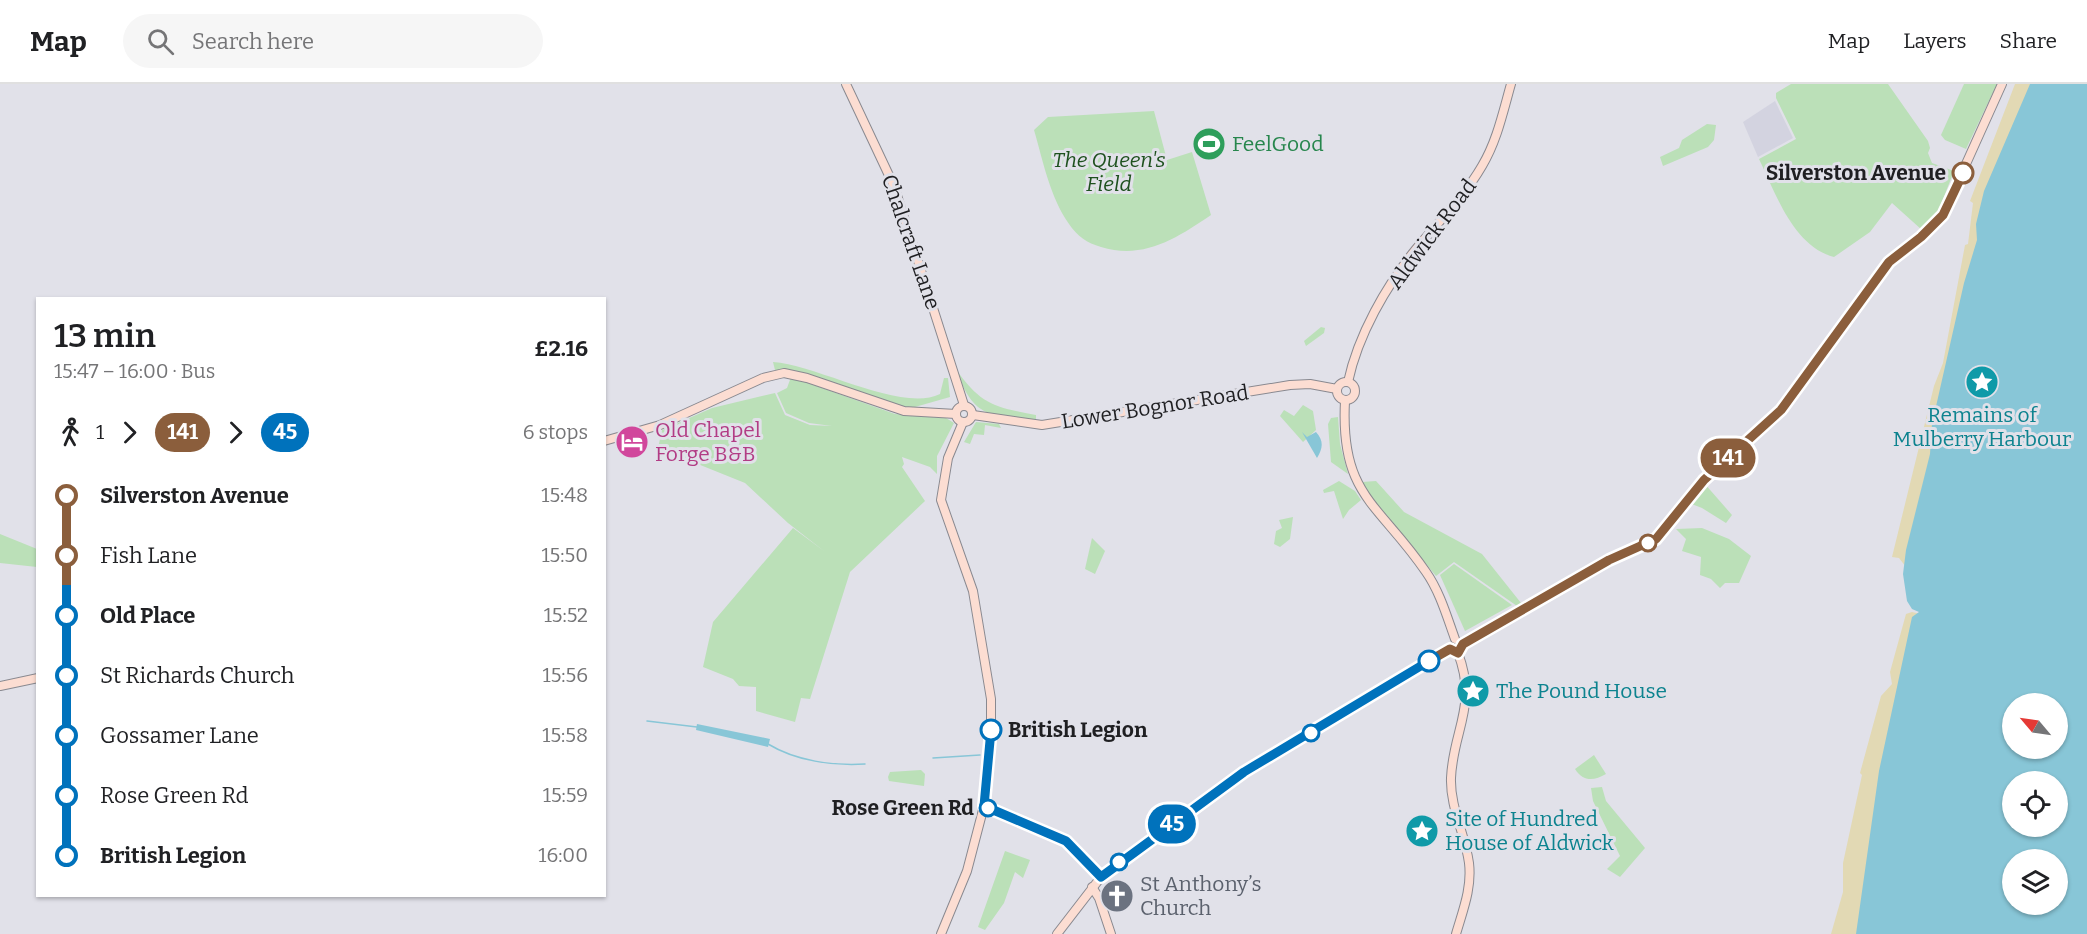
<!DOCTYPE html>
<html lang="en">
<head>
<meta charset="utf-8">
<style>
	body { margin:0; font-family:Bitter,serif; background:#f6f6f6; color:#202124; height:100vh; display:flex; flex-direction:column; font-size:22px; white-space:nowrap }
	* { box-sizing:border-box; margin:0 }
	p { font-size:20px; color:#757577 }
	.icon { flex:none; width:33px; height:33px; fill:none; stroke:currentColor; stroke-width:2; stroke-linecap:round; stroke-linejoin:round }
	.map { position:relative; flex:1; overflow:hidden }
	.sheet { position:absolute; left:36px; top:213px; width:570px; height:600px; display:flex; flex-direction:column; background:#fff; border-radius:0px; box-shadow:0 2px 4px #0004 }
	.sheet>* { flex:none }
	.badge { padding:0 12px; border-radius:20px; font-size:21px; line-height:39px }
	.needle { width:39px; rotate:299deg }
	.controls { position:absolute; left:2002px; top:609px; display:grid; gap:12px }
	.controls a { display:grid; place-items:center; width:66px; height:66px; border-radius:50%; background:#fff; box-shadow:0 2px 4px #0004; font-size:30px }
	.map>.badge { position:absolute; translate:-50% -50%; box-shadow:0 0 0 3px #fff }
	.legs { display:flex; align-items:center; gap:9px; height:66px; padding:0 18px; font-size:20px }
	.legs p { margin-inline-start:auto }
	.summary { display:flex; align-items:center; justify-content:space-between; height:102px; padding:0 18px }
	h1 { font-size:33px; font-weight:600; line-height:45px }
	ul { padding:0 18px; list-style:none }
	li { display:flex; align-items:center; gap:21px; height:60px; font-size:22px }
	li i { display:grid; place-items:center; width:9px; height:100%; margin:0 8px; background:currentColor }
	li i::after { content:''; width:15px; height:15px; margin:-8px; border:4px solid; border-radius:50%; background:#fff }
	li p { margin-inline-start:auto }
	li:first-child i { background:linear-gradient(#0000 50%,currentColor 0) }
	li:last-child i { background:linear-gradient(currentColor 50%,#0000 0) }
	header { display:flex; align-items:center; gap:36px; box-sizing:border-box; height:84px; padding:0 30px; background:#fff; border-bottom:2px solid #e0e0e0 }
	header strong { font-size:28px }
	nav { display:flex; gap:33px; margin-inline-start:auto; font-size:21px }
	.search { width:420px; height:54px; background:#f6f6f6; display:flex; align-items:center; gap:15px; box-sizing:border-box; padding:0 21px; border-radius:33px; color:#757577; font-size:22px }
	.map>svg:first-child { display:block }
</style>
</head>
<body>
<header>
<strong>Map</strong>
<div class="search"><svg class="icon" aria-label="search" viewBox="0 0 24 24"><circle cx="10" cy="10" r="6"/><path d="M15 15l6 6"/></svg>Search here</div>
<nav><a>Map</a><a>Layers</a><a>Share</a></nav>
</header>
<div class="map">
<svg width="2087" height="850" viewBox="0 0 2087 850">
	<rect width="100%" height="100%" fill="#e1e1e9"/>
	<path fill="#d3d3e0" d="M 1775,17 L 1793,54 L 1758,73 L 1743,38 Z"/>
	<g fill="#bbe0b8">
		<path d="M 1791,0 L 1888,0 L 1928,57 L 1930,64 L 1928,69 L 1932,79 L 1954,87 L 1938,128 L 1922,146 L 1892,119 L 1870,148 L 1834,173 C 1793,162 1776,110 1759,75 L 1796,55 L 1776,14 L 1776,9 Z"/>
		<path d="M 1964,0 L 1997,0 L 1966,65 L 1945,56 L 1941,51 Z"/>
		<path d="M 1154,27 L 1167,76 L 1192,68 L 1211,131 C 1177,154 1144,176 1101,163 C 1087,159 1077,152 1069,140 C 1050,113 1043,77 1034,46 L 1048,33 Z"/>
		<path d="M 1707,40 L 1716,41 L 1714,56 L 1708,63 L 1663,82 L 1660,73 L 1679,64 L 1682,56 Z"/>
		<path d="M 1321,243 L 1325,244 L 1324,249 L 1306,262 L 1304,257 Z"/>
		<path d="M 773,278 C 818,281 901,329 940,310 L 944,294 L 948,294 L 950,313 L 908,325 L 783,286 L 775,286 Z"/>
		<path d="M 955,284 C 981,321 994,323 1036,331 L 1036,336 C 986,330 975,335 955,284 Z"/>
		<path d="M 791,293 L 895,330 L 946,334 L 954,339 L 937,372 L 937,390 L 930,383 L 902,373 L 904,380 L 902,383 L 925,417 L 850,488 L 810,615 L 801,614 L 795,638 L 756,627 L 756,603 L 739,602 L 733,595 L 703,583 L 713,538 L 793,444 L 824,467 L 788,439 L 745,399 L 658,364 L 662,346 L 712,324 L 775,309 L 785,331 L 810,341 L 832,342 L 809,339 L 786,329 L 777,309 L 787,304 Z"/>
		<path d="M 1303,321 L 1313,327 L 1316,346 L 1303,358 L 1280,332 L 1284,326 L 1294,332 Z"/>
		<path d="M 1338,333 L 1340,360 L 1348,390 L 1331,378 L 1328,340 L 1331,334 Z"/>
		<path d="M 976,338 L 999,340 L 1001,344 L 985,341 L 984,351 L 974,350 L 970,360 L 964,358 Z"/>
		<path d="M 1339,397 L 1355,407 L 1361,416 L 1349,426 L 1343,435 L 1334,407 L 1324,409 L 1323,406 Z"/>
		<path d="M 1376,397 L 1404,428 L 1482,470 L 1521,519 L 1517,522 L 1454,478 L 1436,492 L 1370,412 L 1362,398 Z"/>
		<path d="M 1704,399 L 1732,431 L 1726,439 L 1702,424 L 1689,419 Z"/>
		<path d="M 1293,433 L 1290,455 L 1280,463 L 1274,460 L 1276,447 L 1282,444 L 1279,436 Z"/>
		<path d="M 1702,444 L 1729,455 L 1751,472 L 1739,499 L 1725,499 L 1720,504 L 1711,495 L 1700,491 L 1701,473 L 1682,467 L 1686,455 L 1676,445 Z"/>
		<path d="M 0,450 L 37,465 L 37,483 L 0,479 Z"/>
		<path d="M 1092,454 L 1105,467 L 1095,490 L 1085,485 Z"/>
		<path d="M 1454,480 L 1512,521 L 1465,547 L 1440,491 Z"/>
		<path d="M 1594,671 L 1606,690 C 1594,697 1583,698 1575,685 Z"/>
		<path d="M 921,686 L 925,690 L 924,702 L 889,697 L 888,693 L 890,688 Z"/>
		<path d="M 1602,703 L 1606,717 L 1645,764 L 1620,793 L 1607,785 L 1620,772 L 1593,717 L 1591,704 Z"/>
		<path d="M 1005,767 L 1030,776 L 1023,794 L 1015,788 L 1004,819 L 985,846 L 978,843 Z"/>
	</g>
	<path fill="#e2d9b4" d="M 2015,0 L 2077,0 L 1868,850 L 1831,850 L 1843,808 L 1843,779 L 1862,691 L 1860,689 L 1881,612 L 1892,600 L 1890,588 L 1906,530 L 1912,528 L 1925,531 L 1906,483 L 1899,474 L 1892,473 L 1934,302 L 1943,279 L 1965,161 L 1968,160 L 1973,119 L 1970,117 Z"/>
	<g fill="#88c6d7" fill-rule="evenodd">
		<path d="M 2030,0 L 2087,0 L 2087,850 L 1856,850 L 1879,687 L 1912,533 L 1919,528 L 1912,525 L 1907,517 L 1903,490 L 1906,466 L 1930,370 L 1932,340 L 1964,199 L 1977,156 L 1976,140 L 1984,107 ZM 2013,620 L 2058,620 L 2058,664 L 2013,664 ZM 2013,698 L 2058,698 L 2058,742 L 2013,742 ZM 2013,776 L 2058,776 L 2058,820 L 2013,820 Z"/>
		<path d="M 1302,348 L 1307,353 L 1316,348 C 1324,357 1323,364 1317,374 Z"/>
		<path d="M 697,640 L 770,655 L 768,663 L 696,646 Z"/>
	</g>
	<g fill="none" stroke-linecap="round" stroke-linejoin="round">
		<g stroke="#88c6d7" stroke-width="1.5">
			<path d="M 647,637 L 697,643"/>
			<path d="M 768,660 C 796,677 833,682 865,680"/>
			<path d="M 933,674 L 980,671"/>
		</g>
		<defs>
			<g id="secondary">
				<path d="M 846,0 L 894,102 L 964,321"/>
				<circle cx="1346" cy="307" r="9"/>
				<path d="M 1348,298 C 1358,251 1386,202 1416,165 C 1439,137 1464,113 1482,82 C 1497,57 1503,28 1511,0"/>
				<path d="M 1345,317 C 1340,412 1379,419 1426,488 C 1440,508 1447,533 1455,555"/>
				<circle cx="964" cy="330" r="8"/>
				<path d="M 973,331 L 1042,341 L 1290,301 L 1310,300 L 1337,305"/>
				<path d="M 604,357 L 660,341 L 763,294 L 784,289 L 807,294 L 904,327 L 956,330"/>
				<path d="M 1463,560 L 1614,474 L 1655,455 L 1704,396 L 1781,326 L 1889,178 L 1921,153 L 1943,131 L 2002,0"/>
				<path d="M 0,602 L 38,594"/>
				<path d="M 984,722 L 1066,757 L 1101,793"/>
				<path d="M 1092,803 L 1099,814 L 1111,850"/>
				<path d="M 941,850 L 967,787 L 984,722 L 991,646 L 991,615 L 973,507 L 941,416 L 948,374 L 963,338"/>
				<path d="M 1057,850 L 1101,793 L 1127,772 L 1244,688 L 1450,565"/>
				<path d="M 1456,850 C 1463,826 1472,804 1469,779 C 1465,749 1450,724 1451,694 C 1453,646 1478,622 1458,569"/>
			</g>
		</defs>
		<use href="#secondary" stroke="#898990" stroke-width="10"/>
		<use href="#secondary" stroke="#fcddd2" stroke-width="8"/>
	</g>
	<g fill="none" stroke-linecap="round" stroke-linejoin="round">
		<defs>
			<path id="line-1" d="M 1429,577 L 1450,565 L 1458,569 L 1463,560 L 1609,476 L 1656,455 L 1704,396 L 1781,326 L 1889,178 L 1921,153 L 1943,131 L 1963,89"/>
			<path id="line-2" d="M 991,646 L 984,722 L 1066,757 L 1101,793 L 1244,688 L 1429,577"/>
		</defs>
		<use href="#line-1" stroke="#fff" stroke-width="14"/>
		<use href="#line-2" stroke="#fff" stroke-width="14"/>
		<use href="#line-1" stroke="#8b5e3c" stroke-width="9"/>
		<use href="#line-2" stroke="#0072bc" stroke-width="9"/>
	</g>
	<defs>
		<symbol id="stadium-disc" viewBox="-11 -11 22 22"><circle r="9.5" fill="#2e9e5b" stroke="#e1e1e9"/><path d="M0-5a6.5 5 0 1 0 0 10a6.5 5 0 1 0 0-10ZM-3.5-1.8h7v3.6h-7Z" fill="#fff"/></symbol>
		<symbol id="sight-disc" viewBox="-11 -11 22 22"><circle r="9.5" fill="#0f9aa8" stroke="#e1e1e9"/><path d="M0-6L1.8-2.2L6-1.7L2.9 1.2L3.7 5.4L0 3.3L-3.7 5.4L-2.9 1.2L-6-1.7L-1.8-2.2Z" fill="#fff"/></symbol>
		<symbol id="hotel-disc" viewBox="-11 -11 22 22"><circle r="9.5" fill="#d1479c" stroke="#e1e1e9"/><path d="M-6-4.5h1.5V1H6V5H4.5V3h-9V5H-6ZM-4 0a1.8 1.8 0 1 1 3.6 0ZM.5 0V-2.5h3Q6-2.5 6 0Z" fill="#fff"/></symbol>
		<symbol id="church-disc" viewBox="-11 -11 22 22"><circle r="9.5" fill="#6b7280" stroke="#e1e1e9"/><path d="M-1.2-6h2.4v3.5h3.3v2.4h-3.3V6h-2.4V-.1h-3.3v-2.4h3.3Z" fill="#fff"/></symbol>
	</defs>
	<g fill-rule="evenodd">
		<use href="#stadium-disc" x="1190" y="41" width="38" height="38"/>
		<use href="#sight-disc" x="1963" y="279" width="38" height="38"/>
		<use href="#hotel-disc" x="613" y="339" width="38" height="38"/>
		<use href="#sight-disc" x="1454" y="588" width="38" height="38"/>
		<use href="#sight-disc" x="1403" y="728" width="38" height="38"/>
		<use href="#church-disc" x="1098" y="793" width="38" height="38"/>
	</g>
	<g fill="#fff" stroke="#8b5e3c" stroke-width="3">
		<circle cx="1963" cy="89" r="10"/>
		<circle cx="1648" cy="459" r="8"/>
	</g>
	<g fill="#fff" stroke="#0072bc" stroke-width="3">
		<circle cx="1429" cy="577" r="10"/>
		<circle cx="991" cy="646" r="10"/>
		<circle cx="1311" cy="649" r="8"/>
		<circle cx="988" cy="724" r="8"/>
		<circle cx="1119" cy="778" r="8"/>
	</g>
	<g text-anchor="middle" stroke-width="6" stroke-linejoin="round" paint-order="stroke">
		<g font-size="21" fill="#27864d" stroke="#e1e1e9" text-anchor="start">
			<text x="1232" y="67">FeelGood</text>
		</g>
		<g font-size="21" font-style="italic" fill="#1e511e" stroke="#e1e1e9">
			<text x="1109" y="83">The Queen's<tspan x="1109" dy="24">Field</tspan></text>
		</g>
		<g font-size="21" font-weight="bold" fill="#1f1f22" stroke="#e1e1e9" text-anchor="end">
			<text x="1946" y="96">Silverston Avenue</text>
			<text x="1008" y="653" text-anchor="start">British Legion</text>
			<text x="974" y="731">Rose Green Rd</text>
		</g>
		<g font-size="21" fill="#1f1f22" stroke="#e1e1e9">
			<text transform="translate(1432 150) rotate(-53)" y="7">Aldwick Road</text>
			<text transform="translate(911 158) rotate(71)" y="7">Chalcraft Lane</text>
			<text transform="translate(1155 323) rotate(-9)" y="7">Lower Bognor Road</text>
		</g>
		<g font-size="21" fill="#0d838f" stroke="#e1e1e9" text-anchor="start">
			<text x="1982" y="338" text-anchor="middle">Remains of<tspan x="1982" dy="24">Mulberry Harbour</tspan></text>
			<text x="1496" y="614">The Pound House</text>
			<text x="1445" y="742">Site of Hundred<tspan x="1445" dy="24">House of Aldwick</tspan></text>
		</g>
		<g font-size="21" fill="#b23c85" stroke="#e1e1e9" text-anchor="start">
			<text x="655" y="353">Old Chapel<tspan x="655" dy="24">Forge B&amp;B</tspan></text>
		</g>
		<g font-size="21" fill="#5b616d" stroke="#e1e1e9" text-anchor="start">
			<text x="1140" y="807">St Anthony’s<tspan x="1140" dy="24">Church</tspan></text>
		</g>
	</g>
</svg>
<div class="controls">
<a><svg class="needle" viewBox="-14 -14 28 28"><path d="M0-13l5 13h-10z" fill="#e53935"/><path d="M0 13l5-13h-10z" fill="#757577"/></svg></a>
<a><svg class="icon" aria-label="locate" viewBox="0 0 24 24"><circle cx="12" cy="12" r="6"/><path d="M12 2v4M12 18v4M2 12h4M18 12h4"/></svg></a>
<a><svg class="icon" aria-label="layers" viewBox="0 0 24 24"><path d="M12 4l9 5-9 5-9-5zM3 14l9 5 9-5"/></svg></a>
</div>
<b class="badge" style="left:1728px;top:374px;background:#8b5e3c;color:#fff">141</b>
<b class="badge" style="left:1172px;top:740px;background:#0072bc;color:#fff">45</b>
<section class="sheet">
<div class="summary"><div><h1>13 min</h1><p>15:47 – 16:00 · Bus</p></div><b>£2.16</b></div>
<div class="legs"><svg class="icon" aria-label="walk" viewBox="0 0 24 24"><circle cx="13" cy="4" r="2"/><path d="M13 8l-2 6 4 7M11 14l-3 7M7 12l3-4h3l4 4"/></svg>1<svg class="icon" aria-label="forward" viewBox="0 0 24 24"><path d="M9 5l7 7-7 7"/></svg><b class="badge" style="background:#8b5e3c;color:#fff">141</b><svg class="icon" aria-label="forward" viewBox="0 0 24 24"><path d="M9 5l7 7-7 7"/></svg><b class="badge" style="background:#0072bc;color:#fff">45</b><p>6 stops</p></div>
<ul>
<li><i style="color:#8b5e3c"></i><b>Silverston Avenue</b><p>15:48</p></li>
<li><i style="color:#8b5e3c"></i><span>Fish Lane</span><p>15:50</p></li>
<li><i style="color:#0072bc"></i><b>Old Place</b><p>15:52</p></li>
<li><i style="color:#0072bc"></i><span>St Richards Church</span><p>15:56</p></li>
<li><i style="color:#0072bc"></i><span>Gossamer Lane</span><p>15:58</p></li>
<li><i style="color:#0072bc"></i><span>Rose Green Rd</span><p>15:59</p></li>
<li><i style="color:#0072bc"></i><b>British Legion</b><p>16:00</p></li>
</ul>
</section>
</div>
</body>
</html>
